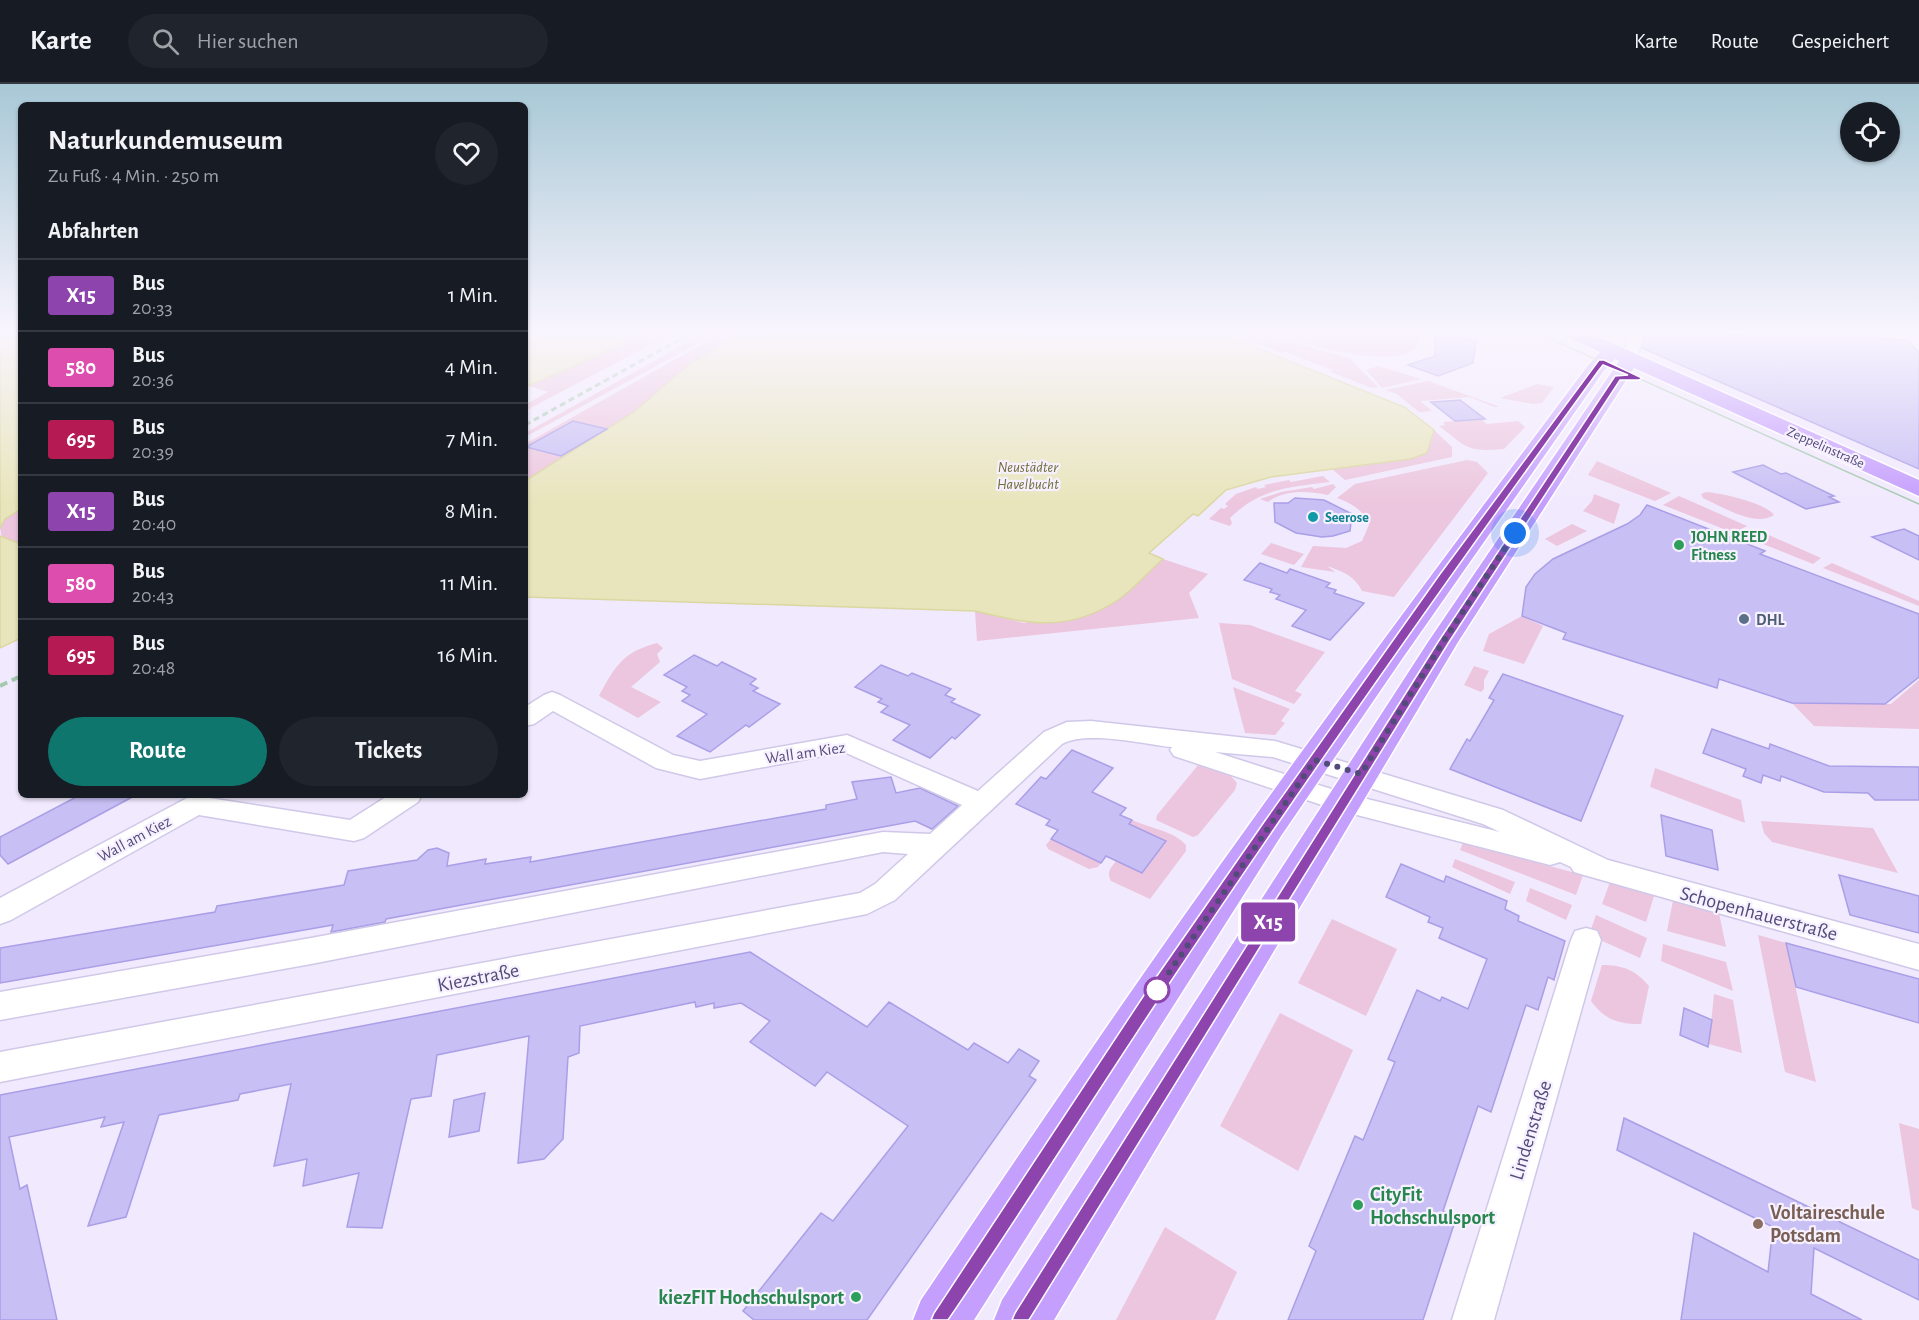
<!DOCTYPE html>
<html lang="de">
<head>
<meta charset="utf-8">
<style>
	body { margin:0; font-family:"Alegreya Sans",sans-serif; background:#20242c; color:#f1f3f6; height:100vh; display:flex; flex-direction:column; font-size:22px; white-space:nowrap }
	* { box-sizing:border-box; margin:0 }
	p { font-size:20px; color:#9ea1a6 }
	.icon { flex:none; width:33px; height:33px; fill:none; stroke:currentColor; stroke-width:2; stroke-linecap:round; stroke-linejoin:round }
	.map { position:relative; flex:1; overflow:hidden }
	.panel { position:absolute; left:18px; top:18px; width:510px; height:696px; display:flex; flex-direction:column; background:#171b24; border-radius:9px; box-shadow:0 2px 4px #0004 }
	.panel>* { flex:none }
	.badge { padding:0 12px; border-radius:4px; font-size:21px; line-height:39px }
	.buttons { position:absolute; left:1840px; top:18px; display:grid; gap:12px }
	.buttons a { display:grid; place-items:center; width:60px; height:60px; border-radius:50%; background:#171b24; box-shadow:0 2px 4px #0004; font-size:30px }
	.you { position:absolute; width:30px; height:30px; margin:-15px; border:4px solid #fff; border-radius:50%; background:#1a73e8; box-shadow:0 0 0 9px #1a73e833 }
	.map>.badge { position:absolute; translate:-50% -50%; box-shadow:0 0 0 3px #fff }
	h2 { padding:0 30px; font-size:22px; line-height:54px }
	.round { display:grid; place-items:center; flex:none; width:63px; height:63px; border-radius:32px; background:#20242c }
	.overview { display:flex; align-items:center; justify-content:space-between; height:102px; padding:0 30px }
	h1 { font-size:28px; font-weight:700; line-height:45px }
	.button { display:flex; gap:12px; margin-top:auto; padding:12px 30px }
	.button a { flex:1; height:69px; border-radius:36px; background:#0f766e; color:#fff; font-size:24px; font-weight:700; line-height:69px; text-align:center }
	.button a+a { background:#20242c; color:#f1f3f6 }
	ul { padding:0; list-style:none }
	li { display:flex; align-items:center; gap:18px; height:72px; padding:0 30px; border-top:2px solid #363941 }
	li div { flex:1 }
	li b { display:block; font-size:22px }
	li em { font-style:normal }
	li .badge { min-width:66px; font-weight:700; text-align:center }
	header { display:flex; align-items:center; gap:36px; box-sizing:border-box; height:84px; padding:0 30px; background:#171b24; border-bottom:2px solid #363941 }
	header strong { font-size:28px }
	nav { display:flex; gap:33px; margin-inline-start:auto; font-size:21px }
	.search { width:420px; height:54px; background:#20242c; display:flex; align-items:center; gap:15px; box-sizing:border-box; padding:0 21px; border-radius:33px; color:#9ea1a6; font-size:22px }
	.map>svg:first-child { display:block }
</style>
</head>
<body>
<header>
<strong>Karte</strong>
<div class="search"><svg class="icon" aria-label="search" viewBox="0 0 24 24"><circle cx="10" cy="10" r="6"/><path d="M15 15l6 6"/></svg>Hier suchen</div>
<nav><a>Karte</a><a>Route</a><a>Gespeichert</a></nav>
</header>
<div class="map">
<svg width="1919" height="1236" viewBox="0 0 1919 1236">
	<rect width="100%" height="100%" fill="#f1e9fd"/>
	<g fill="#ecc6de">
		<path d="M 645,247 L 676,247 L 525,327 L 525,321 L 548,308 L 529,302 L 595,273 Z"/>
		<path d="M 708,247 L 721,247 L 525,353 L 525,349 Z"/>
		<path d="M 730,247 L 740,249 L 692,278 L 634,328 L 525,397 L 525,360 L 715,253 Z"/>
		<path d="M 1242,247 L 1252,247 L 1349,274 L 1378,303 L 1372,304 L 1331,288 L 1333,286 L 1285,268 L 1281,269 L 1252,257 Z"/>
		<path d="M 1262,247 L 1416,247 L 1419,253 L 1418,261 C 1397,291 1293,255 1262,247 Z"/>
		<path d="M 1378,282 L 1421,295 L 1382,304 L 1366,286 Z"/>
		<path d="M 1428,297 L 1500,323 L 1494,323 L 1470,313 L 1420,317 L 1432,327 L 1419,328 L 1397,310 L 1385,306 Z"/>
		<path d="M 1537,300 L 1554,303 L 1542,319 L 1533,320 L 1500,314 Z"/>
		<path d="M 1481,335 L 1487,340 L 1518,337 L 1525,343 L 1504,365 C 1466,368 1468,364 1439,342 L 1445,341 L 1443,338 Z"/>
		<path d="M 1434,346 L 1452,363 L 1452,373 L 1345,396 L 1332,385 L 1410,375 L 1426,369 Z"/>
		<path d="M 1467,376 L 1477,378 L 1488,389 L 1394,513 L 1362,507 C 1355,492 1342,487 1327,482 L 1335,488 L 1301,483 L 1313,462 L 1346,464 L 1362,457 L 1369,441 C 1364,426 1351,419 1337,414 L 1355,400 Z"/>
		<path d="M 1597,377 L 1671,409 L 1655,417 L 1588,391 Z"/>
		<path d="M 1323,392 L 1330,398 C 1290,403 1260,404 1230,434 L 1232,439 L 1230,442 L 1209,435 L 1221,424 L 1224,425 L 1228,422 L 1225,420 L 1236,410 L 1256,403 L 1258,405 L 1266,403 L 1264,401 L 1289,396 L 1291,398 Z"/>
		<path d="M 1333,400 L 1336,403 L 1328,411 C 1309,407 1285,405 1268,418 L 1260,415 L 1281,408 L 1312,403 L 1314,405 Z"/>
		<path d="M 1706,408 C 1721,409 1766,419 1774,431 C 1755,444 1721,422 1703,414 L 1701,410 Z"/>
		<path d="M 1594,410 L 1620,420 L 1614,440 L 1583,427 L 1592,417 Z"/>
		<path d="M 1679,412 L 1747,442 L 1734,449 L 1663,421 Z"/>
		<path d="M 21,425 L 21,460 L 2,454 L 0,444 L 5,435 Z"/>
		<path d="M 1572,440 L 1587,447 L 1557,462 L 1545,455 Z"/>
		<path d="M 1755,445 L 1821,474 L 1813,480 L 1743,452 Z"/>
		<path d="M 1271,459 L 1304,470 L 1294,481 L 1261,470 Z"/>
		<path d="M 1163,475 L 1208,490 L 1189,509 L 1199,534 L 977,557 L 975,527 L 1024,539 L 1118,516 Z"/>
		<path d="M 1832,479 L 1919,517 L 1919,522 L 1823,484 Z"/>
		<path d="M 1522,532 L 1543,542 L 1524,580 L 1483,567 L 1489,550 Z"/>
		<path d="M 1219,539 L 1250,541 L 1325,568 L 1295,607 L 1302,610 L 1294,620 L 1232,595 Z"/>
		<path d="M 657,559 L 663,564 L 657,570 L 660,578 L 631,603 L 661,618 L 638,634 L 599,612 C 615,582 623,568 657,559 Z"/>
		<path d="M 1474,582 L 1489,587 L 1484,596 L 1484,605 L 1481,608 L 1464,601 Z"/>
		<path d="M 1919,596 L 1919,645 L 1814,642 L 1792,619 L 1891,620 Z"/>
		<path d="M 1233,603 L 1290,625 L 1281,637 L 1285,639 L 1275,651 L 1245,649 Z"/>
		<path d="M 1199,680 L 1229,690 L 1237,699 L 1235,706 L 1198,751 L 1193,753 L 1156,736 L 1157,731 Z"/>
		<path d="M 1655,684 L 1741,716 L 1745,739 L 1650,703 Z"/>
		<path d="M 1132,736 C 1149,744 1174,747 1186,761 L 1186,767 L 1150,815 L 1111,797 C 1106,788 1111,784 1116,777 L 1143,789 L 1166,758 L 1129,740 Z"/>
		<path d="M 1761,737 L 1873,744 L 1898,789 L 1772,758 L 1764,749 Z"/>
		<path d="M 1051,755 L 1101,779 L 1098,783 L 1089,785 L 1048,765 L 1046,761 Z"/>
		<path d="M 1463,759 L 1583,791 L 1576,811 L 1460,766 Z"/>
		<path d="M 1455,775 L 1515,798 L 1510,810 L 1452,783 Z"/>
		<path d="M 1610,798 L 1654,812 L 1646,838 L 1602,820 Z"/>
		<path d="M 1530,804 L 1572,821 L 1566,836 L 1526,817 Z"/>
		<path d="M 1673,817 L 1719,829 L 1726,863 L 1667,847 Z"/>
		<path d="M 1596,831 L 1647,854 L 1640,874 L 1589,851 Z"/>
		<path d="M 1332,835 L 1397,865 L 1366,932 L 1298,899 Z"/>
		<path d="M 1758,851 L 1786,859 L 1816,998 L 1785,988 Z"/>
		<path d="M 1663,860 L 1726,878 L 1733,907 L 1661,877 Z"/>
		<path d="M 1602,881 C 1623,881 1635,886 1649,902 L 1641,940 C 1618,940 1605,936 1591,917 Z"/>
		<path d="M 1714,910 L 1733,916 L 1742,969 L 1709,960 Z"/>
		<path d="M 1280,929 L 1353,966 L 1298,1087 L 1220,1042 Z"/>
		<path d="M 1899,1039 L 1919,1045 L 1919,1127 L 1912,1124 Z"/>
		<path d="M 1165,1143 L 1237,1188 L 1215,1236 L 1116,1236 Z"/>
	</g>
	<g fill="#e8e5bc" stroke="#dbd7a1" stroke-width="1.5">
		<path d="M 0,247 L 21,247 L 21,425 L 5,435 L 0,444 Z"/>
		<path d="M 525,247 L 645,247 L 595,273 L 525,303 Z"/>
		<path d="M 748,247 L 1214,247 L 1404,323 L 1434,346 L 1427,369 L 1410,375 L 1271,393 L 1226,406 L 1198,432 L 1193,430 L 1149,469 L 1163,475 C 1148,488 1134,505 1118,516 C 1068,549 1029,540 975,527 L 525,513 L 525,397 L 634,328 L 692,278 Z"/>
		<path d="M 0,452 L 21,460 L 21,554 L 0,564 Z"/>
	</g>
	<g fill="#c8bff4" stroke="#aa9fe7" stroke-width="1.5">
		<path d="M 1435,247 L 1462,247 L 1461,254 L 1476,256 L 1473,279 L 1438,292 L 1408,281 L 1435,272 Z"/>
		<path d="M 1646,247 L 1706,247 L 1761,255 L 1756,247 L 1868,247 L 1873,253 L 1909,257 L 1919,269 L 1919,385 L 1642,264 Z"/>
		<path d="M 1460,316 L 1485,335 L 1455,337 L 1431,318 Z"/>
		<path d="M 573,337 L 607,345 L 561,372 L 526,363 Z"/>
		<path d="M 1763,381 L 1781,390 L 1786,389 L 1834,412 L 1829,413 L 1839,418 L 1806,425 L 1733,388 Z"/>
		<path d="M 1295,414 L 1324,416 L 1352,430 L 1350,447 L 1333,452 L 1322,453 L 1296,449 L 1275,438 L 1274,419 L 1288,419 Z"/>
		<path d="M 1647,421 L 1765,467 L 1760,470 L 1919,530 L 1919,593 L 1885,620 L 1792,619 L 1719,595 L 1717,604 L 1563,555 L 1566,549 L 1522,532 L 1526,503 L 1535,490 L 1553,475 L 1627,440 L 1640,431 Z"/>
		<path d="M 1904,445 L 1919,452 L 1919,476 L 1872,453 Z"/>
		<path d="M 1260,479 L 1287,489 L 1290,485 L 1330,499 L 1326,503 L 1336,506 L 1334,509 L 1364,519 L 1330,556 L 1292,542 L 1306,526 L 1276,515 L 1280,511 L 1270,508 L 1272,505 L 1244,496 Z"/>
		<path d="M 694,571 L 717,582 L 722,578 L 756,595 L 750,600 L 758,604 L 753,607 L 780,620 L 749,643 L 746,641 L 710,668 L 677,652 L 707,630 L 682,617 L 690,611 L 682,607 L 687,603 L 664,591 Z"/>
		<path d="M 881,581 L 908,592 L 912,589 L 951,605 L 945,611 L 955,615 L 951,618 L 980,631 L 955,655 L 952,653 L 930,674 L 893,656 L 910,641 L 881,628 L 888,622 L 878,618 L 882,615 L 855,603 Z"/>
		<path d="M 1503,590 L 1623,632 L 1581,737 L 1450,685 L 1467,655 L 1470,657 L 1494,616 L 1489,614 Z"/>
		<path d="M 1712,645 L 1769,665 L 1770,660 L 1829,682 L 1919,683 L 1919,716 L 1875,716 L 1868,709 L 1824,708 L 1781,692 L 1780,697 L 1763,691 L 1761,699 L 1743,692 L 1746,685 L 1703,669 Z"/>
		<path d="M 1072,666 L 1113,684 L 1092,708 L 1126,724 L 1120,731 L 1132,736 L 1129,740 L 1166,757 L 1142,789 L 1106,772 L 1101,779 L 1051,755 L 1058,746 L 1046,741 L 1050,736 L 1016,720 L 1041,693 L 1046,695 Z"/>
		<path d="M 891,693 L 896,709 L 920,704 L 958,722 L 932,745 L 915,737 L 386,835 L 385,838 L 331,848 L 333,841 L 0,899 L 0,864 L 215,828 L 217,822 L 344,801 L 348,787 L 417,776 L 428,766 L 437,764 L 449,769 L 447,782 L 486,775 L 485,780 L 531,773 L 530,778 L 826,725 L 826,721 L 857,715 L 852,698 Z"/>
		<path d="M 80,711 L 136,711 L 8,780 L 0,771 L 0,753 Z"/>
		<path d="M 1661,731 L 1712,746 L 1718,786 L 1666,772 Z"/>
		<path d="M 1401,780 L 1444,798 L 1446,792 L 1507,817 L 1505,825 L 1519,832 L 1518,837 L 1565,857 L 1554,896 L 1548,893 L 1538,926 L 1526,921 L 1491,1028 L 1478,1022 L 1443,1127 L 1456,1134 L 1423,1236 L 1288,1236 L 1316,1167 L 1309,1162 L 1355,1052 L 1363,1056 L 1395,978 L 1388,975 L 1417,906 L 1440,917 L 1442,913 L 1468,925 L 1487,875 L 1439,854 L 1443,844 L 1428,838 L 1430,833 L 1386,813 Z"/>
		<path d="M 1839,791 L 1919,812 L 1919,849 L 1850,831 Z"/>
		<path d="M 1786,859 L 1919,895 L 1919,939 L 1796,903 Z"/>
		<path d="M 750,868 L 867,943 L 889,918 L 968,966 L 974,959 L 1008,979 L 1019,965 L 1039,977 L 1029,992 L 1036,996 L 867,1236 L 754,1236 L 743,1227 L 821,1129 L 833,1137 L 908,1042 L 827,988 L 815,1002 L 750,958 L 770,937 L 741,919 L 714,924 L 714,919 L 696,923 L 695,918 L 580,942 L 579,969 L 568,973 L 563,1055 L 544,1075 L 518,1079 L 529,952 L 437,971 L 431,1012 L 411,1015 L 382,1144 L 347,1143 L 359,1089 L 303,1102 L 307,1075 L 274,1082 L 291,1000 L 240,1010 L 238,1016 L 159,1031 L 126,1133 L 88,1142 L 124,1038 L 101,1043 L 105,1033 L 9,1053 L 20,1105 L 27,1101 L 57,1236 L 0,1236 L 0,1011 Z"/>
		<path d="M 1684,924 L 1712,936 L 1708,963 L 1680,951 Z"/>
		<path d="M 485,1009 L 479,1047 L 449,1053 L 454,1016 Z"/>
		<path d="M 1624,1034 L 1919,1176 L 1919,1216 L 1814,1164 L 1811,1210 L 1862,1236 L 1681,1236 L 1694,1149 L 1768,1188 L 1773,1143 L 1617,1066 Z"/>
	</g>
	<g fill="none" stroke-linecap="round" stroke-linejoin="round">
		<defs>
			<g id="minor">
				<path d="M 1630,247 L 1644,247 L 1637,275 L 1630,279 L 1623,275 Z"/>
				<path d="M 552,608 L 560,611 L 673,671 L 700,677 L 847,651 L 978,707 L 1044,648 L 1067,638 L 1091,637 L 1275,657 L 1503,726 L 1608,776 L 1919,860 L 1919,886 L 1584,791 L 1574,788 L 1571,783 L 1560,778 L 1550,781 L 1334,725 L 1174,672 L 1170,666 L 1172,663 C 1143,660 1086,646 1062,660 L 895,816 L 867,830 L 0,998 L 0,968 L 860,809 L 875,800 L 908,770 L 883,768 L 311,880 L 0,936 L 0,908 L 311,854 L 883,748 L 930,750 L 962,721 L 844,668 L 700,695 L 656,684 L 553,627 L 534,640 L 525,642 L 525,623 L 544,611 ZM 1215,668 L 1273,673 L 1483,740 L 1500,748 L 1347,710 Z"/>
				<path d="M 389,711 L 422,711 L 418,718 L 364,754 L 354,757 L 199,731 L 11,836 L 0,840 L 0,814 L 187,714 L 196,712 L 350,736 Z"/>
				<path d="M 1586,844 L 1597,847 L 1601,856 L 1494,1236 L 1452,1236 L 1571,856 L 1575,847 Z"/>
			</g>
			<path id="primary" d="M 1560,247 L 1585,247 L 1919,396 L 1919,412 L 1634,284 L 1458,558 L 1054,1236 L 994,1236 L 1002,1216 L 1428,558 L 1619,277 L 1615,275 L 1603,288 L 1402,575 L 1281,752 L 974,1236 L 913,1236 L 921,1216 C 1031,1053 1141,890 1256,731 C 1365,579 1477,430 1589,280 L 1600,268 L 1562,251 Z"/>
		</defs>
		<use href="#minor" stroke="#d0c8e8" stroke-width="3"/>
		<use href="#primary" stroke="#fff" stroke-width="3"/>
		<use href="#minor" fill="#fff" fill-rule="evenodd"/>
		<use href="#primary" fill="#c59ffe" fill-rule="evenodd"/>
		<path stroke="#a5c9b0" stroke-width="1.5" d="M 1533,247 L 1919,420"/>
		<path stroke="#a5c9b0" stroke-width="3" stroke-dasharray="6 4" stroke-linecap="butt" d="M 525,341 L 695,247"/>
		<path stroke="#a5c9b0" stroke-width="4" stroke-dasharray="8 5" stroke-linecap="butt" d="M 0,602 L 21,592"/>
	</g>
	<linearGradient id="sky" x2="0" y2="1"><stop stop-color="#a8c8d6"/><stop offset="0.59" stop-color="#f9f5fe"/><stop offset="1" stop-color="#f9f5fe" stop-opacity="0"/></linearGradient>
	<rect width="1919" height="420" fill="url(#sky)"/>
	<path fill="#8e44ad" stroke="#fff" stroke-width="1.5" d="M 1599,276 L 1604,276 L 1642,294 L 1639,296 L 1620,296 L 1449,558 L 1029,1236 L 1012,1236 L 1015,1229 L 1438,558 L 1615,292 L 1628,291 L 1603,281 L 1599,286 C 1451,490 1305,696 1165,906 C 1091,1017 1020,1131 948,1236 L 931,1236 L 934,1229 L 1152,899 L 1264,738 L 1440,490 Z"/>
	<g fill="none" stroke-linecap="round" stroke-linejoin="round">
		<path stroke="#514b79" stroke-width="6" stroke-dasharray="0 10.8" d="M 1157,906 L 1315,676 L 1361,690 L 1443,558 L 1515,449"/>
	</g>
	<circle fill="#0f9aa8" stroke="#f6f0ff" stroke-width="2" cx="1313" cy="433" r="6"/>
	<g fill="#2e9e5b" stroke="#f6f0ff" stroke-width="2">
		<circle cx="1679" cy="461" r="6"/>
		<circle cx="1358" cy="1121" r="6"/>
		<circle cx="856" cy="1213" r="6"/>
	</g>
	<circle fill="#5c6f8a" stroke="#f6f0ff" stroke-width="2" cx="1744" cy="535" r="6"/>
	<circle fill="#fff" stroke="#8e44ad" stroke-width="3" cx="1157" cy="906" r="12"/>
	<circle fill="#8d6e63" stroke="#f6f0ff" stroke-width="2" cx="1758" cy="1140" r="6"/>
	<g text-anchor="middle" stroke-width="4.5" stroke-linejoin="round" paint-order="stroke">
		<g font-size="14" fill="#514b79" stroke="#f6f0ff">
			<text transform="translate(1826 363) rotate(24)" y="5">Zeppelinstraße</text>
		</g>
		<g font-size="14" font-weight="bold" fill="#0d838f" stroke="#f6f0ff" text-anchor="start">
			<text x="1325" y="438">Seerose</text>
		</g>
		<g font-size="15" font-style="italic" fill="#706d37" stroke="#f6f0ff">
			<text x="1028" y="388">Neustädter<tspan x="1028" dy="17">Havelbucht</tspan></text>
		</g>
		<g font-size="16" font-weight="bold" fill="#27864d" stroke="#f6f0ff" text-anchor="start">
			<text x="1691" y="458">JOHN REED<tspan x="1691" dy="18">Fitness</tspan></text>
		</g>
		<g font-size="16" font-weight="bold" fill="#4e5e75" stroke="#f6f0ff" text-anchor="start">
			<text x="1756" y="541">DHL</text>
		</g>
		<g font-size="16" fill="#514b79" stroke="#f6f0ff">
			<text transform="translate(805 668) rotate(-8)" y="6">Wall am Kiez</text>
			<text transform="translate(134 754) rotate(-28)" y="6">Wall am Kiez</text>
		</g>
		<g font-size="20" fill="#514b79" stroke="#f6f0ff">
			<text transform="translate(1759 829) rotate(15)" y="7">Schopenhauerstraße</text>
			<text transform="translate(478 893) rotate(-11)" y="7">Kiezstraße</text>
			<text transform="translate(1530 1046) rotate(-73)" y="7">Lindenstraße</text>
		</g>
		<g font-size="20" font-weight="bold" fill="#27864d" stroke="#f6f0ff" text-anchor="start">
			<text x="1370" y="1117">CityFit<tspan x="1370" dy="23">Hochschulsport</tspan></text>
			<text x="844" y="1220" text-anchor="end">kiezFIT Hochschulsport</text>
		</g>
		<g font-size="20" font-weight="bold" fill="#785e54" stroke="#f6f0ff" text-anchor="start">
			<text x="1770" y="1135">Voltaireschule<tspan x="1770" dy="23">Potsdam</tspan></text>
		</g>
	</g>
</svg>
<div class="buttons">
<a><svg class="icon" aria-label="locate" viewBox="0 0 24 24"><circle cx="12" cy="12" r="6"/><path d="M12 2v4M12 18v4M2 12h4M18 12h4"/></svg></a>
</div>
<div class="you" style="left:1515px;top:449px"></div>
<b class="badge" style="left:1268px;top:838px;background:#8e44ad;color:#fff">X15</b>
<section class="panel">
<div class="overview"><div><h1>Naturkundemuseum</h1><p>Zu Fuß · 4 Min. · 250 m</p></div><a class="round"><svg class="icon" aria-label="heart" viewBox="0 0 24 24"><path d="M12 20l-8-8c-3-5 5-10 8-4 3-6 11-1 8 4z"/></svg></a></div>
<h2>Abfahrten</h2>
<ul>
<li><span class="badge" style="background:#8e44ad;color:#fff">X15</span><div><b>Bus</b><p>20:33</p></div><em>1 Min.</em></li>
<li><span class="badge" style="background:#dd4dae;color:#fff">580</span><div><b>Bus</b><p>20:36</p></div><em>4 Min.</em></li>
<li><span class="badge" style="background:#b51b52;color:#fff">695</span><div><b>Bus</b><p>20:39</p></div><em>7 Min.</em></li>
<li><span class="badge" style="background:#8e44ad;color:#fff">X15</span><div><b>Bus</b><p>20:40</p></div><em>8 Min.</em></li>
<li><span class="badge" style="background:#dd4dae;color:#fff">580</span><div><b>Bus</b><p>20:43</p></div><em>11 Min.</em></li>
<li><span class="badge" style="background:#b51b52;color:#fff">695</span><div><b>Bus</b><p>20:48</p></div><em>16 Min.</em></li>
</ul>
<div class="button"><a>Route</a><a>Tickets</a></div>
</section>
</div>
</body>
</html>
